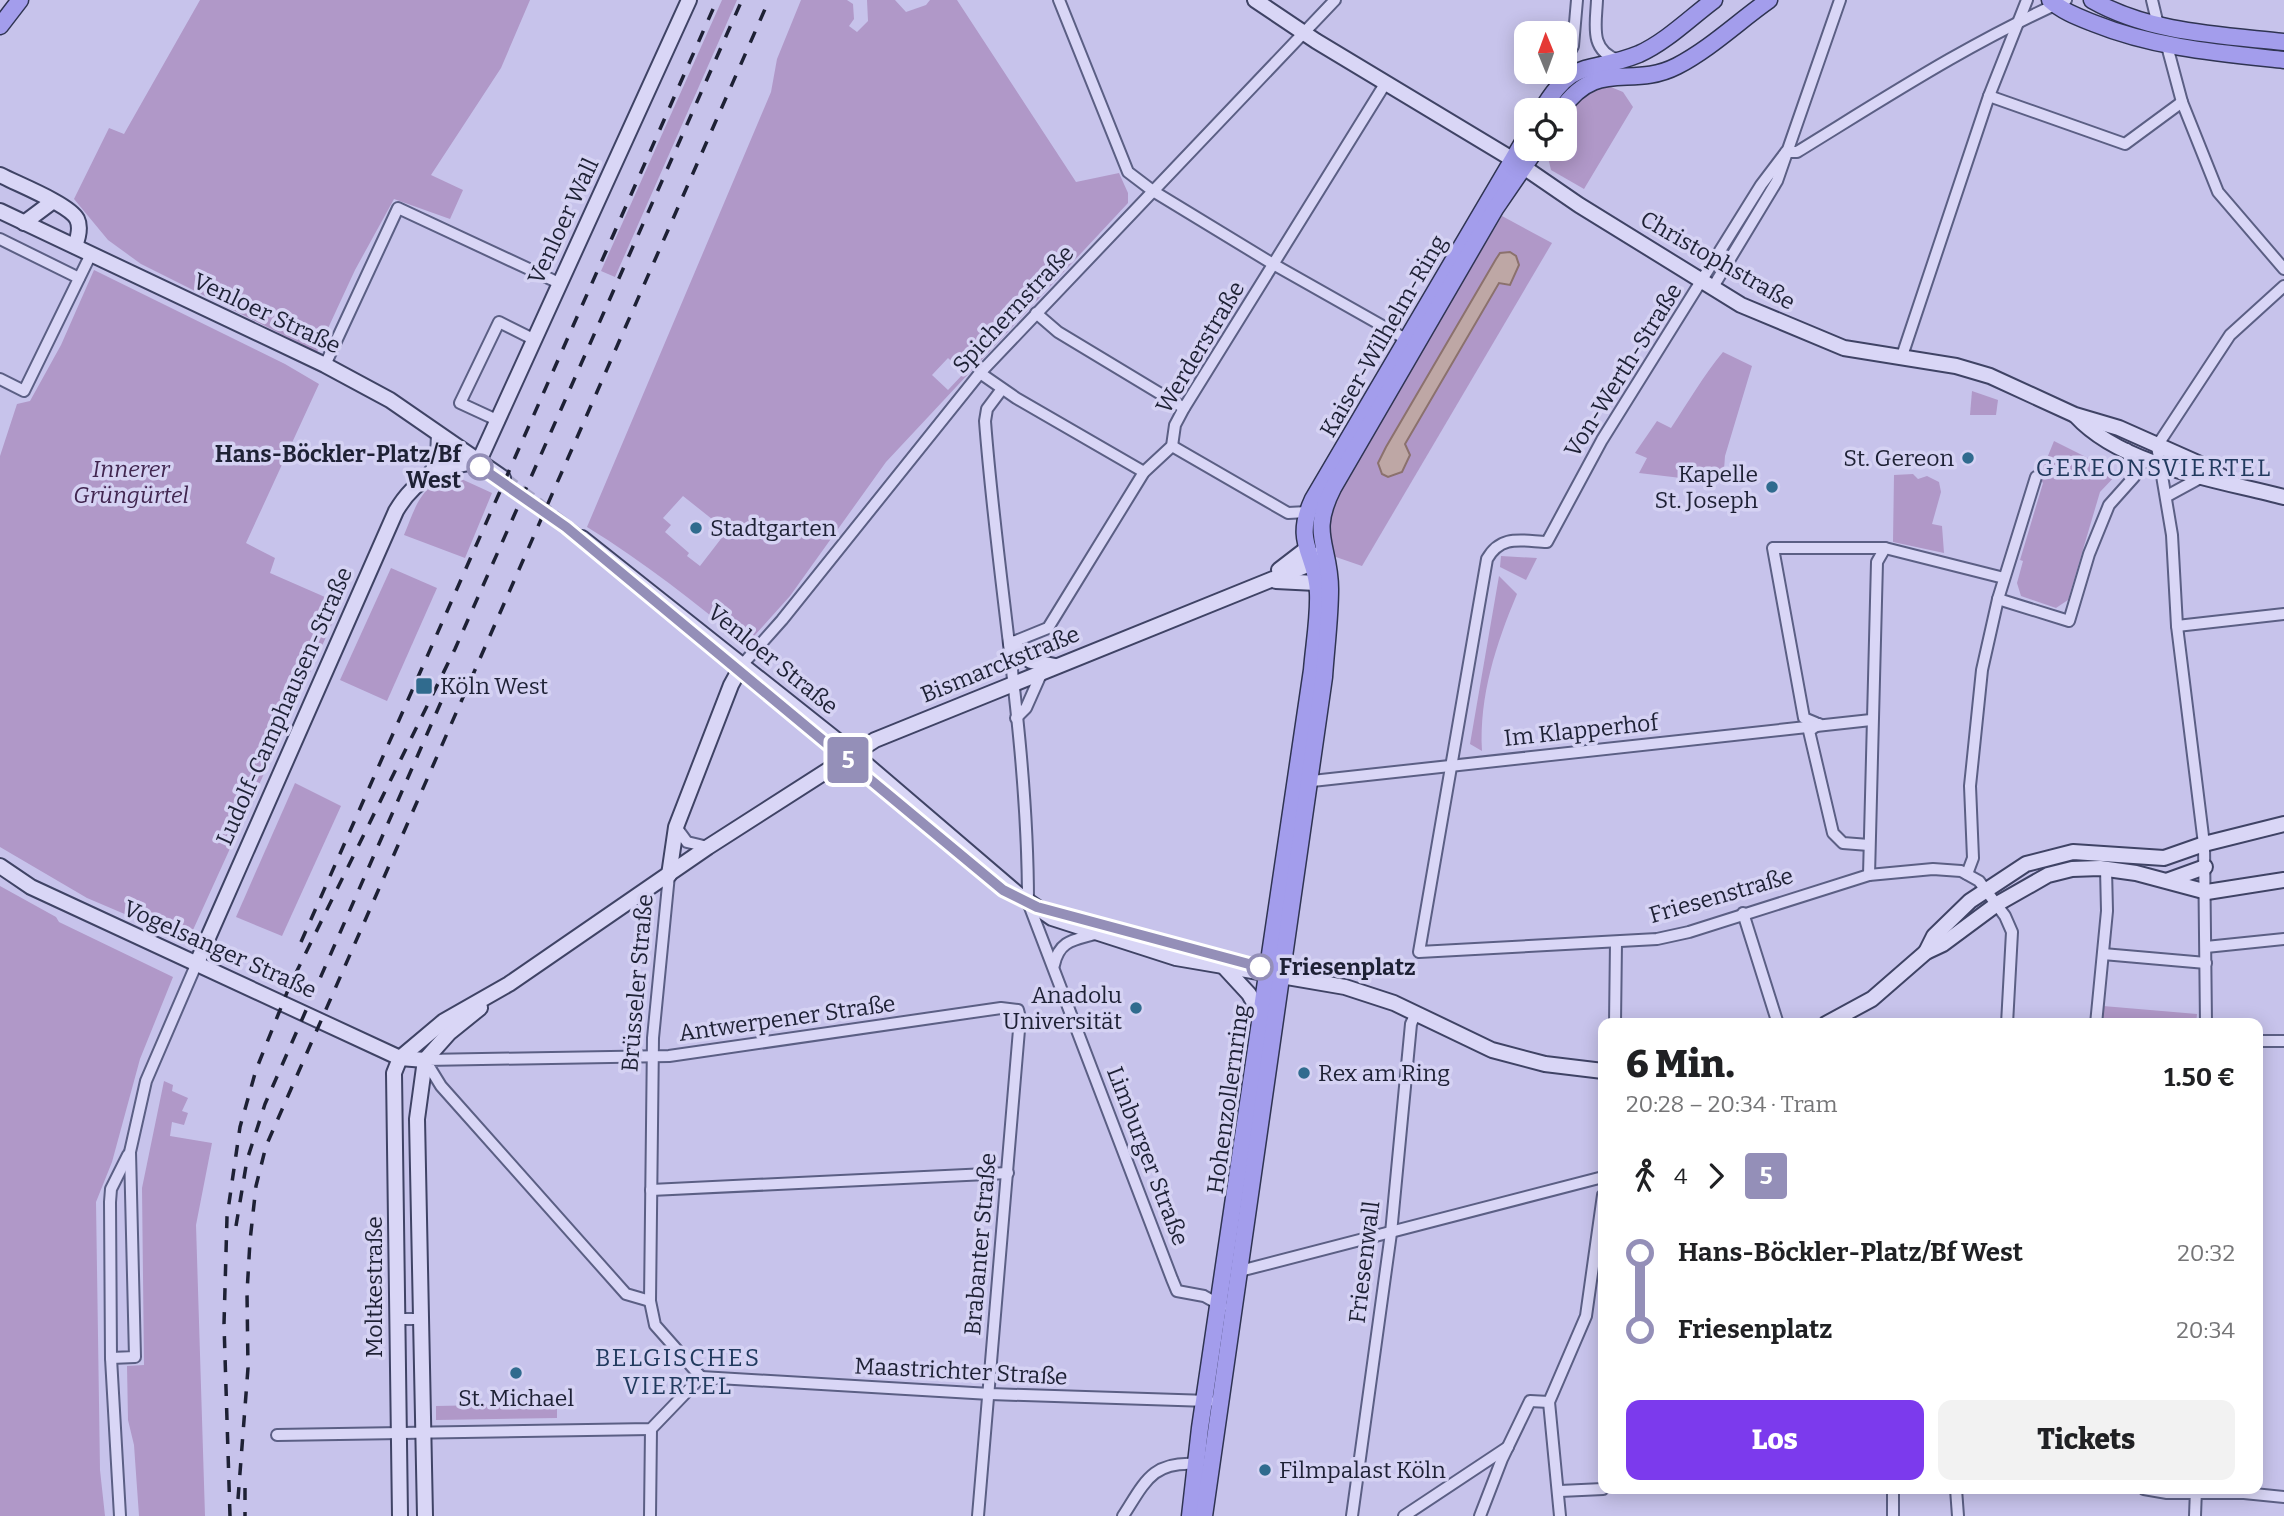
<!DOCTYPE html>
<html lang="de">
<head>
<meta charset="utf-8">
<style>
	body { margin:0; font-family:Bitter,serif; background:#f2f2f2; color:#202124; height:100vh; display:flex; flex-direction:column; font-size:26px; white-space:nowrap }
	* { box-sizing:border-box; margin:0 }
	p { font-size:23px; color:#757577 }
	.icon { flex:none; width:38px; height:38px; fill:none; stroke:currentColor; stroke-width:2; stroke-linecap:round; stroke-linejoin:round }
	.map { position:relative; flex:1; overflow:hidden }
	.details { position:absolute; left:1598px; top:1018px; width:665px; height:476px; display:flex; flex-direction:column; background:#fff; border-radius:14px; box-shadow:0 4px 18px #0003 }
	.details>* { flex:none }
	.badge { padding:0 14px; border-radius:5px; font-size:24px; line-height:46px }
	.needle { width:46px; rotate:359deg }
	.tools { position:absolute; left:1514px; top:21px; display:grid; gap:14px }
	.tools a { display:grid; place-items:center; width:63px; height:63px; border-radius:14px; background:#fff; box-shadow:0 4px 18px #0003; font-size:35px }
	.map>.badge { position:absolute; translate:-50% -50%; box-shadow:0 0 0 4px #fff }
	.legs { display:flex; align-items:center; gap:10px; height:77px; padding:0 28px; font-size:23px }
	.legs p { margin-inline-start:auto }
	.head { display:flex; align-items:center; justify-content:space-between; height:119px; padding:0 28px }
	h1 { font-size:38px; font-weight:800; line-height:52px }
	.cta { display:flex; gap:14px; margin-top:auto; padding:14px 28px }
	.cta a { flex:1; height:80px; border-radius:14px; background:#7c3aed; color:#fff; font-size:28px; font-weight:800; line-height:80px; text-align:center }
	.cta a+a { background:#f2f2f2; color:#202124 }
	ul { padding:0 28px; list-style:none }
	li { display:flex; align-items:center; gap:24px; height:77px; font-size:26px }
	li i { display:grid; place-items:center; width:10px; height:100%; margin:0 9px; background:currentColor }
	li i::after { content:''; width:18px; height:18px; margin:-9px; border:5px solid; border-radius:50%; background:#fff }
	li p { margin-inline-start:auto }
	li:first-child i { background:linear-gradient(#0000 50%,currentColor 0) }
	li:last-child i { background:linear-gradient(currentColor 50%,#0000 0) }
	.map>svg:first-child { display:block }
</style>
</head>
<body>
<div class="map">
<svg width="2284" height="1516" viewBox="0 0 2284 1516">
	<rect width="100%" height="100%" fill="#c7c3eb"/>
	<g fill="#b098c8" fill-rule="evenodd">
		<path d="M 200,0 L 530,0 L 501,68 L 431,175 L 463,190 L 450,219 L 394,199 L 355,270 L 317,352 L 141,264 L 108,240 L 74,199 L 109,128 L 124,134 Z"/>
		<path d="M 722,0 L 737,0 L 615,277 L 601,271 Z"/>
		<path d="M 801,0 L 847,0 L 853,4 L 854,19 L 849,26 L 857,32 L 868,21 L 867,0 L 895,0 L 906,12 L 926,5 L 930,0 L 957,0 L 1076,182 L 1119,173 L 1128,193 L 1128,203 L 886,462 L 790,596 L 746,645 C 695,602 644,562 587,527 L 771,92 L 777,59 ZM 948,358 L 964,373 L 948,390 L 932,375 ZM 683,496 L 727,531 L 700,566 L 687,556 L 689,553 L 665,532 L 671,525 L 663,518 Z"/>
		<path d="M 1606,85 L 1623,92 L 1633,107 L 1584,189 L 1551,170 L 1546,149 L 1564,149 C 1565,111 1565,95 1606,85 Z"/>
		<path d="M 1502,216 L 1552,243 L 1362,566 L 1333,556 L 1327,516 L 1341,486 Z"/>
		<path d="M 94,270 L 285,364 L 319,384 L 246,543 L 275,558 L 270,573 L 341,604 L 188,941 L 87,898 L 0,847 L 0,456 L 17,404 L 30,401 L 61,345 Z"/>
		<path d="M 1723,352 L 1752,366 L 1725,456 L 1723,483 L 1639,473 L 1647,458 L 1635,453 L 1657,421 L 1671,428 C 1689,401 1703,376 1723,352 Z"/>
		<path d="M 1972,391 L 1998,400 L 1996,415 L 1970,415 Z"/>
		<path d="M 2054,441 L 2118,473 L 2100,492 L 2068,600 L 2056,608 L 2021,596 L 2017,583 L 2023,561 L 2020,560 L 2043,483 L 2039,478 Z"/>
		<path d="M 1913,474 L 1918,479 L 1927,476 L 1939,482 L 1941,492 L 1932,524 L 1942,526 L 1944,553 L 1893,542 L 1894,475 Z"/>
		<path d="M 457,477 L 492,493 L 465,558 L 404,535 C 416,506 422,480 457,477 Z"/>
		<path d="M 1501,556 L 1537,558 L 1526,580 L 1500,567 Z"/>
		<path d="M 391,568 L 437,588 L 387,701 L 340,680 Z"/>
		<path d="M 1499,576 L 1517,594 C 1496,644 1479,696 1482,751 L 1470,744 Z"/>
		<path d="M 295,783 L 341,806 L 282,936 L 236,917 Z"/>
		<path d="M 0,886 L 56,917 L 59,922 L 173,977 L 140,1059 L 112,1162 L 96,1202 L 100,1470 L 105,1516 L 0,1516 Z"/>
		<path d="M 2103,1006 L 2197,1014 L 2196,1024 L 2102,1024 Z"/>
		<path d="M 164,1081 L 173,1085 L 172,1091 L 188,1098 L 182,1111 L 188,1113 L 184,1125 L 172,1122 L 170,1136 L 212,1143 L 196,1225 L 205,1516 L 139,1516 L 134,1445 L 128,1420 L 127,1366 L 144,1365 L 142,1188 Z"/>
		<path d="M 530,1396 L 557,1396 L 557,1418 L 436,1420 L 436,1406 L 529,1404 Z"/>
	</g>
	<path fill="#bea7a5" stroke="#8b716d" stroke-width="2" d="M 1510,252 L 1516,256 L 1519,265 L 1510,285 L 1499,283 L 1405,444 L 1410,455 L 1402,472 L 1388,477 L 1382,474 L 1378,463 L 1386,447 L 1496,259 L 1500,253 Z"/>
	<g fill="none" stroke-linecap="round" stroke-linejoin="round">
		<path stroke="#a5a3c7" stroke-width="14" stroke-dasharray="14 7" stroke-linecap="butt" d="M 503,478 L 582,538"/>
		<defs>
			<g id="street">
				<path d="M 1059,0 L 1128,172 L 1153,191 L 1273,264 L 1411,342"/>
				<path d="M 1597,0 C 1596,25 1589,50 1618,60"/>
				<path d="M 2152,0 L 2158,25"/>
				<path d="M 2167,46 L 2182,102 L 2218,192 L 2284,269"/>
				<path d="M 1564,63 L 1573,46 L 1577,0"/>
				<path d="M 1989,96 L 2125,144 L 2182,102"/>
				<path d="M 1786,152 L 1761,185 L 1602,440 L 1547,542 C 1522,541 1501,534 1487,559 L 1419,952 L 1657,939 L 1689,932 L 1869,875 L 1933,869 L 1961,871 L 1979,881 L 2005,916 L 2012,932 L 2007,1024"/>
				<path d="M 1786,152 L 1797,152 C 1885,98 1972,41 2066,0"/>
				<path d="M 0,239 L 79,278"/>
				<path d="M 1713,287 L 1777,181 L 1840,0"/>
				<path d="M 1036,313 L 1058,332 L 1184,408"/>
				<path d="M 1901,359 L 1989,96 L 2027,0"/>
				<path d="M 325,365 L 398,208 L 559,283"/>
				<path d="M 980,373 L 1016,398 L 1144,472"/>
				<path d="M 0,379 L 24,391 L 91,254"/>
				<path d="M 1002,389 L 987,409 L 985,421 C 997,581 1028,740 1028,902 L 1172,1279 L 1177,1291 L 1204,1296 L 1222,1306"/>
				<path d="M 499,421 L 460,403 L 499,322 L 535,340"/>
				<path d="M 1172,446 L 1288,513 L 1307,512"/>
				<path d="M 428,474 L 436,461 L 437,433"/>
				<path d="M 2167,496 L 2200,478"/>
				<path d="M 1998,599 L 2069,621 L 2089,554 L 2109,505 L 2134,477 L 2127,449"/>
				<path d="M 2177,626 L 2284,614"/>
				<path d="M 1011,643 L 1048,628 L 1144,472 L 1172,446 L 1175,425 L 1184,408 L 1385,84"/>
				<path d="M 742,665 L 782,620 L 980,373 L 1335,0"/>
				<path d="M 1016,718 L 1026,708 L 1042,672"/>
				<path d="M 1816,723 L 1804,718 L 1773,548 L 1885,548 L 2004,578"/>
				<path d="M 1819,724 L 1809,731 L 1833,833 L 1843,843 L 1869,845"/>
				<path d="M 1303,782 L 1871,720"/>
				<path d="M 676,827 L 687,842 L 708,847"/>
				<path d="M 1967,874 L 1973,858 L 1970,786 L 1982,670 L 1998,599 L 2036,477"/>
				<path d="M 669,875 L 653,1038 L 650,1301 L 655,1325 L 701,1377"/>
				<path d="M 1869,875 L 1877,562 L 1885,548"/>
				<path d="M 1743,913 L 1778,1024"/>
				<path d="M 2206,947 L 2284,939"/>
				<path d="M 2103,954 L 2206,963"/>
				<path d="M 1054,965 C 1059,941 1073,940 1095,934"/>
				<path d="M 1615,1024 L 1616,942"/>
				<path d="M 2096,1024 L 2107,911 L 2106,869"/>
				<path d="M 2206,1024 L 2204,844 L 2177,626 L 2172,535 L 2157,446 L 2230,335 L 2284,286"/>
				<path d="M 2258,1041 L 2284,1041"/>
				<path d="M 651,1190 L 1008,1173"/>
				<path d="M 1240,1271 L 1603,1177"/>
				<path d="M 650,1301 L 626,1294 L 441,1086 L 425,1060 L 669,1056 L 1001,1008 L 1018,1010 L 1020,1018 L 978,1516"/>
				<path d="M 396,1319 L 422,1319"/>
				<path d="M 111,1358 L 135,1357 L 130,1152 L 146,1081 L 196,965"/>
				<path d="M 701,1377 L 990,1394 L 1209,1401"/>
				<path d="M 277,1435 L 651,1429 L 701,1377"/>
				<path d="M 1893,1489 L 1893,1516"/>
				<path d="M 1956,1489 L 1958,1516"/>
				<path d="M 2144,1489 L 2167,1493 L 2244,1493 L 2284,1497"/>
				<path d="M 1560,1491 L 1603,1489"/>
				<path d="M 120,1516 L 111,1358 L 110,1202 L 111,1189 L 128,1155"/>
				<path d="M 650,1516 L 651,1429"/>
				<path d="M 1123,1516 C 1145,1482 1152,1461 1196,1464"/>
				<path d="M 1352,1516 L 1391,1233 L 1411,1024 L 1416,1013"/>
				<path d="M 1404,1516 L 1508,1447"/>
				<path d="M 1480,1516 L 1502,1459 L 1530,1401 L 1549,1402"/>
				<path d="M 1560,1516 L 1549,1402 L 1586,1316 L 1603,1195"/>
				<path d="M 2195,1516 L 2196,1489"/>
			</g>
			<g id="secondary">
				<path d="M 1255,0 L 1316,41 L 1512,159 L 1579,205 L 1741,305 L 1844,348 L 1956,366 L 1990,376 L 2075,415 L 2119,428 L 2200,464 L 2235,484"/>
				<path d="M 0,175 C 17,184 69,204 77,219 C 81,227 78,238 75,246"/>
				<path d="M 0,211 L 325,365 L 390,400 L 503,478"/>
				<path d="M 24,223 L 52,202"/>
				<path d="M 2076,416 C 2123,467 2220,480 2284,497"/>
				<path d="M 479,461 L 689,0"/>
				<path d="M 582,538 L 853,753 L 1019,895 L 1052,918 L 1176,958 L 1345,987 L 1394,1003 L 1492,1050 L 1545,1064 L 1603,1071"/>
				<path d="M 1279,570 L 1305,550"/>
				<path d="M 1276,581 L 1316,583"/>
				<path d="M 1011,643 L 1031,661 L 1055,666"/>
				<path d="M 0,866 L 31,887 L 400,1058 L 425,1060"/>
				<path d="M 669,875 L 676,827 L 731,685 L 742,665"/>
				<path d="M 2169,880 L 2205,867"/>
				<path d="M 1926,952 L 1934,936 L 1970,901 L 2026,864 L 2073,852 L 2164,858 L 2204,844 L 2284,824"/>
				<path d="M 196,965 L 396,511 C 416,477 441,467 479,461"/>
				<path d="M 1225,968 L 1249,994 L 1262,1017"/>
				<path d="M 1826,1024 L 1872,999 L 1926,952 L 1943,944 L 1997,904 L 2048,875 L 2072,869 L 2100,868 L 2136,873 L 2207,892 L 2284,880"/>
				<path d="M 425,1060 L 449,1033 L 480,1008"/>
				<path d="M 400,1516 L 394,1073 L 400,1058 L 444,1021 L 509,984 L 708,847 L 875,740 L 1310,564 L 1319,554"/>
				<path d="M 425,1516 L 417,1119 L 425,1060"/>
			</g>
			<g id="primary">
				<path d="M 2050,0 C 2062,11 2078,17 2093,23 C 2155,48 2218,53 2284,60"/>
				<path d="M 2092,0 C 2150,33 2219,35 2284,42"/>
				<path d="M 0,26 L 20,0"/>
				<path d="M 1542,110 C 1573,56 1590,74 1639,54 C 1666,42 1691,17 1714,0"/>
				<path d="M 1561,110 C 1598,57 1630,90 1677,66 C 1710,49 1739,21 1769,0"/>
				<path d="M 1190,1516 L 1200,1428 L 1312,670 C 1314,645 1319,618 1318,593 C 1317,554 1292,544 1313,499 L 1526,137"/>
				<path d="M 1204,1516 L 1324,677 C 1326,647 1330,618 1330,589 C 1330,545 1309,535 1333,488 L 1495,209 L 1536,149"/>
			</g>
		</defs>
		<use href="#street" stroke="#5b5f84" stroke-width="14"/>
		<use href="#secondary" stroke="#3f4365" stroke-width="18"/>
		<use href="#primary" stroke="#2f3452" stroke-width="19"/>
		<use href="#street" stroke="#d9d6f6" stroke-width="10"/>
		<use href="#secondary" stroke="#d9d6f6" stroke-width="14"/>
		<use href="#primary" stroke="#a39dec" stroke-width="16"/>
		<g stroke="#1e2135" stroke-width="3.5" stroke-dasharray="12 12" stroke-linecap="butt">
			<path d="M 301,942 L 717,0"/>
			<path d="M 236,1226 L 247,1160 L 265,1104 L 452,677"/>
			<path d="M 245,1488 L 245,1516"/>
			<path d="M 238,1499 L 248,1368 L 247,1293 L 250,1241 L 256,1186 L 266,1146 L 769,0"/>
			<path d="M 230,1516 L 224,1324 L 227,1217 L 240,1127 L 256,1070 L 290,985 L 455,649 L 742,0"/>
		</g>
	</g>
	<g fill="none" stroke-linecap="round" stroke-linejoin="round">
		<defs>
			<path id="line-1" d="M 480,467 L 566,527 L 1003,890 L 1037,907 L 1260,967"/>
		</defs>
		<use href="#line-1" stroke="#fff" stroke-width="16"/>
		<use href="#line-1" stroke="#948fb8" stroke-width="10"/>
	</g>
	<g fill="#306b8e" stroke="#d5d2f3" stroke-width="2.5">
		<circle cx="1968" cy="458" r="7"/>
		<circle cx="1772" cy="487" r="7"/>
		<circle cx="696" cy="528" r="7"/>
		<rect x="415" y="677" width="18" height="18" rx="3.5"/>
		<circle cx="1136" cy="1008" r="7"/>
		<circle cx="1304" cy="1073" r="7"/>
		<circle cx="516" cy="1373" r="7"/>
		<circle cx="1265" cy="1470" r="7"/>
	</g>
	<g fill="#fff" stroke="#948fb8" stroke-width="3.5">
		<circle cx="480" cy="467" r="12"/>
		<circle cx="1260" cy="967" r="12"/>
	</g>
	<g text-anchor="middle" stroke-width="7" stroke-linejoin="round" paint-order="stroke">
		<g font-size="23" fill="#1e2135" stroke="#d5d2f3">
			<text transform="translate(563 221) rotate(-65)" y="8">Venloer Wall</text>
			<text transform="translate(1718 260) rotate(30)" y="8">Christophstraße</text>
			<text transform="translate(1013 309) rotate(-47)" y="8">Spichernstraße</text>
			<text transform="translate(267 313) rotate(25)" y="8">Venloer Straße</text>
			<text transform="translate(1383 336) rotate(-60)" y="8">Kaiser-Wilhelm-Ring</text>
			<text transform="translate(1200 347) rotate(-59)" y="8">Werderstraße</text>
			<text transform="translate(1623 370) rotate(-58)" y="8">Von-Werth-Straße</text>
			<text transform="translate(773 659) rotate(39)" y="8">Venloer Straße</text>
			<text transform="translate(1000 664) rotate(-22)" y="8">Bismarckstraße</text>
			<text transform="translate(284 706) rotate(-66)" y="8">Ludolf-Camphausen-Straße</text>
			<text transform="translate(1581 730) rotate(-6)" y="8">Im Klapperhof</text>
			<text transform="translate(1721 895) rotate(-16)" y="8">Friesenstraße</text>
			<text transform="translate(220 949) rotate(24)" y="8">Vogelsanger Straße</text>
			<text transform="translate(637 983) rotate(-85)" y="8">Brüsseler Straße</text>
			<text transform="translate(787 1018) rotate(-8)" y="8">Antwerpener Straße</text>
			<text transform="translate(1228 1099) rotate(-82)" y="8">Hohenzollernring</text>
			<text transform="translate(1148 1156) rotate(69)" y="8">Limburger Straße</text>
			<text transform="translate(980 1244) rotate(-85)" y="8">Brabanter Straße</text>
			<text transform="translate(1364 1262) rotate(-83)" y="8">Friesenwall</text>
			<text transform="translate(374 1287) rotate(-90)" y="8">Moltkestraße</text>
			<text transform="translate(961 1371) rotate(3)" y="8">Maastrichter Straße</text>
		</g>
		<g font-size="23" font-weight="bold" fill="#1e2135" stroke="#d5d2f3" text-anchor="end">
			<text x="461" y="462">Hans-Böckler-Platz/Bf<tspan x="461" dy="26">West</tspan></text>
			<text x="1279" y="975" text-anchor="start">Friesenplatz</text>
		</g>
		<g font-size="23" fill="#1e2135" stroke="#d5d2f3" text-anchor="start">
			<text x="1954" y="466" text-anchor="end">St. Gereon</text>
			<text x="1758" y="482" text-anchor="end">Kapelle<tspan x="1758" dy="26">St. Joseph</tspan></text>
			<text x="710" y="536">Stadtgarten</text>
			<text x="440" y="694">Köln West</text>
			<text x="1122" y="1003" text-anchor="end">Anadolu<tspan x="1122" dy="26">Universität</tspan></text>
			<text x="1318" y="1081">Rex am Ring</text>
			<text x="516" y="1406" text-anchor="middle">St. Michael</text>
			<text x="1279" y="1478">Filmpalast Köln</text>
		</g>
		<g font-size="23" font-style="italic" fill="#412650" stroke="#d5d2f3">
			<text x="131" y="477">Innerer<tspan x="131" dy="26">Grüngürtel</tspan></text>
		</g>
		<g font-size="24" letter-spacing="2" fill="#213a5e" stroke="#d5d2f3">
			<text x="2154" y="476">GEREONSVIERTEL</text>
			<text x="678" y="1366">BELGISCHES<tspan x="678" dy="28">VIERTEL</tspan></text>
		</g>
	</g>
</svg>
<div class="tools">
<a><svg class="needle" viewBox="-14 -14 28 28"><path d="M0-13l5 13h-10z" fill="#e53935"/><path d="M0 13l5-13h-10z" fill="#757577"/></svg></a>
<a><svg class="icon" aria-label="locate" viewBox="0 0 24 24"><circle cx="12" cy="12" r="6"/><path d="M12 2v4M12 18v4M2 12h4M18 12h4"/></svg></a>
</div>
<b class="badge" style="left:848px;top:760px;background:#948fb8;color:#fff">5</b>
<section class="details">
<div class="head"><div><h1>6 Min.</h1><p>20:28 – 20:34 · Tram</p></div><b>1.50 €</b></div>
<div class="legs"><svg class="icon" aria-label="walk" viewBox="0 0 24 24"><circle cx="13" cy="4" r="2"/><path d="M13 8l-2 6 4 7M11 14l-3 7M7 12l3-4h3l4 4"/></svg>4<svg class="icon" aria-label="forward" viewBox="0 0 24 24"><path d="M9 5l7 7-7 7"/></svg><b class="badge" style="background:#948fb8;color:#fff">5</b></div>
<ul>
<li><i style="color:#948fb8"></i><b>Hans-Böckler-Platz/Bf West</b><p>20:32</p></li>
<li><i style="color:#948fb8"></i><b>Friesenplatz</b><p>20:34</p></li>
</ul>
<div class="cta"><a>Los</a><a>Tickets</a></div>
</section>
</div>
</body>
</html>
